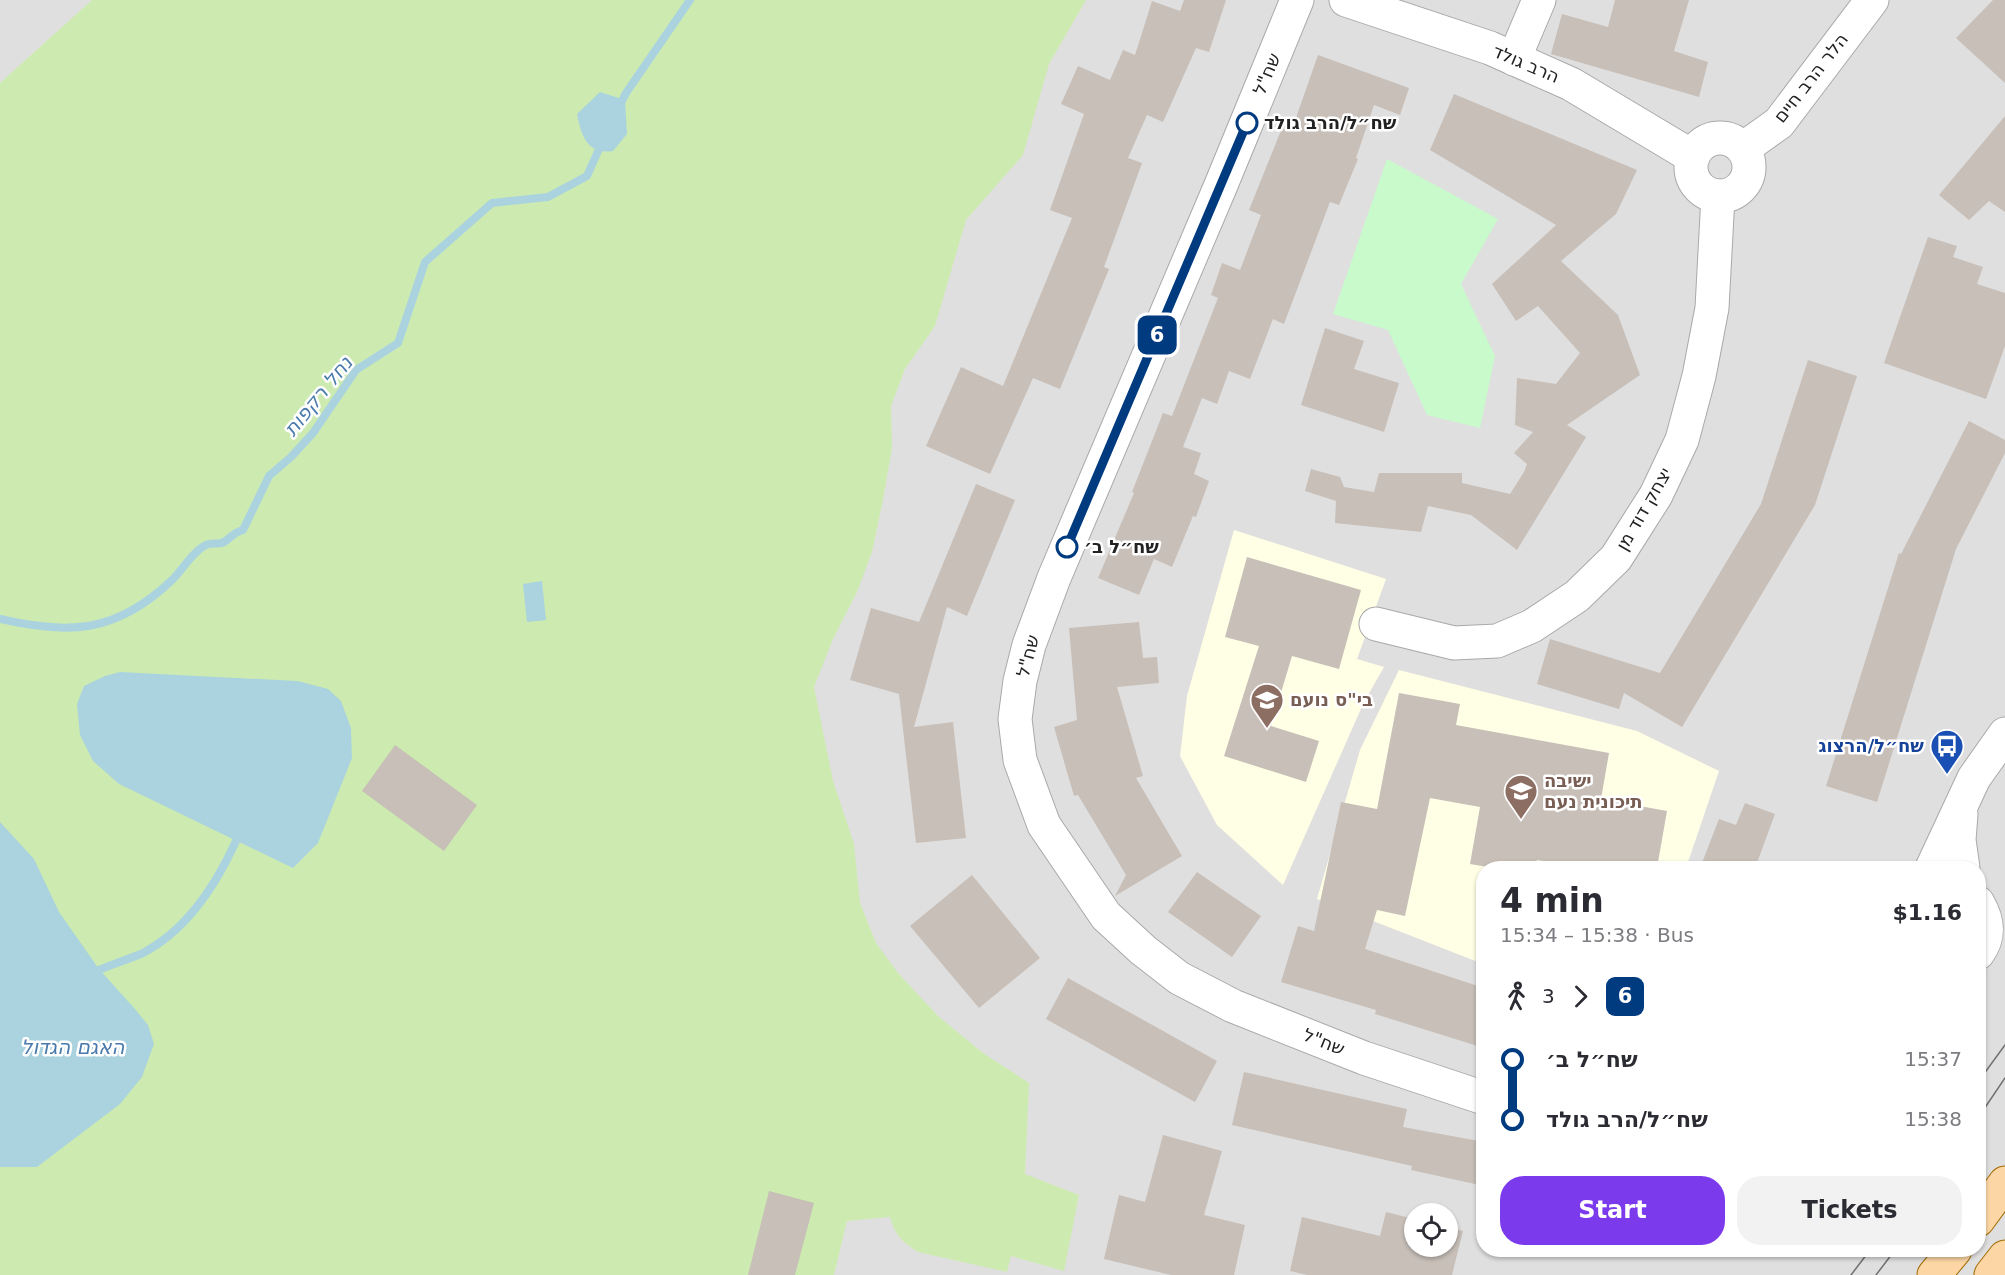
<!DOCTYPE html>
<html lang="en">
<head>
<meta charset="utf-8">
<style>
	body { margin:0; font-family:"DejaVu Sans","Noto Sans Hebrew",sans-serif; background:#f2f2f3; color:#2b2b33; height:100vh; display:flex; flex-direction:column; font-size:22px; white-space:nowrap }
	* { box-sizing:border-box; margin:0 }
	p { font-size:20px; color:#7c7c81 }
	.icon { flex:none; width:33px; height:33px; fill:none; stroke:currentColor; stroke-width:2; stroke-linecap:round; stroke-linejoin:round }
	.map { position:relative; flex:1; overflow:hidden }
	.drawer { position:absolute; left:1476px; top:861px; width:510px; height:396px; display:flex; flex-direction:column; background:#fff; border-radius:24px; box-shadow:0 2px 4px #0004 }
	.drawer>* { flex:none }
	.badge { padding:0 12px; border-radius:9px; font-size:21px; line-height:39px }
	.controls { position:absolute; left:1404px; top:1203px; display:grid; gap:12px }
	.controls a { display:grid; place-items:center; width:54px; height:54px; border-radius:50%; background:#fff; box-shadow:0 2px 4px #0004; font-size:30px }
	.map>.badge { position:absolute; translate:-50% -50%; box-shadow:0 0 0 3px #fff }
	.legs { display:flex; align-items:center; gap:9px; height:66px; padding:0 24px; font-size:20px }
	.legs p { margin-inline-start:auto }
	.summary { display:flex; align-items:center; justify-content:space-between; height:102px; padding:0 24px }
	h1 { font-size:33px; font-weight:700; line-height:45px }
	.button { display:flex; gap:12px; margin-top:auto; padding:12px 24px }
	.button a { flex:1; height:69px; border-radius:24px; background:#7c3aed; color:#fff; font-size:24px; font-weight:700; line-height:69px; text-align:center }
	.button a+a { background:#f2f2f3; color:#2b2b33 }
	ul { padding:0 24px; list-style:none }
	li { display:flex; align-items:center; gap:21px; height:60px; font-size:22px }
	li i { display:grid; place-items:center; width:9px; height:100%; margin:0 8px; background:currentColor }
	li i::after { content:''; width:15px; height:15px; margin:-8px; border:4px solid; border-radius:50%; background:#fff }
	li p { margin-inline-start:auto }
	li:first-child i { background:linear-gradient(#0000 50%,currentColor 0) }
	li:last-child i { background:linear-gradient(currentColor 50%,#0000 0) }
	.map>svg:first-child { display:block }
</style>
</head>
<body>
<div class="map">
<svg width="2005" height="1275" viewBox="0 0 2005 1275">
	<rect width="100%" height="100%" fill="#f2efe9"/>
	<path fill="#e0dfdf" fill-rule="evenodd" d="M 0,0 L 2005,0 L 2005,1275 L 0,1275 ZM 1484,868 L 1978,868 L 1978,1250 L 1484,1250 ZM 1414,1214 L 1448,1214 L 1448,1246 L 1414,1246 Z"/>
	<g fill="#ffffe5">
		<path d="M 1234,530 L 1386,579 L 1357,659 L 1384,667 L 1364,702 L 1283,885 L 1217,825 L 1180,756 L 1187,696 Z"/>
		<path d="M 1399,670 L 1637,731 L 1719,771 L 1686,868 L 1484,868 L 1483,964 L 1317,899 L 1360,750 Z"/>
	</g>
	<path fill="#cdebb0" d="M 92,0 L 1086,0 L 1049,64 L 1023,155 L 966,220 L 935,326 L 905,369 L 891,406 L 892,448 L 882,505 L 872,552 L 857,592 L 833,639 L 814,687 L 833,781 L 854,844 L 860,903 L 876,943 L 898,973 L 938,1016 L 983,1053 L 1029,1083 L 1025,1174 L 1079,1195 L 1064,1271 L 1011,1256 L 1007,1272 L 918,1252 C 902,1242 895,1235 890,1217 L 847,1221 L 834,1275 L 0,1275 L 0,83 Z"/>
	<path fill="#c8facc" d="M 1387,159 L 1498,219 L 1461,284 L 1495,356 L 1480,428 L 1427,415 L 1388,330 L 1333,314 Z"/>
	<g fill="#aad3df">
		<path d="M 600,92 L 625,100 L 627,134 L 613,151 C 587,155 581,135 577,114 Z"/>
		<path d="M 542,581 L 546,620 L 527,622 L 523,584 Z"/>
		<path d="M 120,672 L 298,681 L 328,689 L 341,701 L 351,728 L 352,758 L 318,843 L 293,868 L 119,784 L 93,761 L 80,735 L 77,704 L 84,686 L 105,676 Z"/>
		<path d="M 0,822 L 34,859 L 59,912 L 99,969 L 135,1009 L 148,1025 L 154,1044 L 142,1077 L 120,1104 L 37,1167 L 0,1167 Z"/>
	</g>
	<g fill="none" stroke-linecap="round" stroke-linejoin="round">
		<g stroke="#aad3df" stroke-width="8">
			<path d="M 619,107 L 626,93 L 690,0"/>
			<path d="M 0,619 C 69,635 116,633 171,581 C 182,571 192,552 206,545 C 211,542 219,545 224,542 C 232,537 232,533 243,530 L 269,476 L 291,457 L 313,433 L 356,370 L 398,343 L 425,262 L 492,203 L 548,197 L 587,176 L 603,140"/>
			<path d="M 99,970 C 113,964 129,959 143,953 C 187,930 216,885 236,841"/>
		</g>
	</g>
	<g fill="#c7bfb8">
		<path d="M 1184,0 L 1226,0 L 1209,52 L 1196,48 L 1163,122 L 1147,115 L 1128,158 L 1142,163 L 1104,267 L 1109,269 L 1060,389 L 1033,378 L 990,474 L 926,446 L 961,367 L 1003,386 L 1072,218 L 1050,210 L 1084,114 L 1061,104 L 1078,66 L 1110,80 L 1123,50 L 1135,55 L 1152,1 L 1180,11 Z"/>
		<path d="M 1615,0 L 1689,0 L 1674,51 L 1708,62 L 1699,97 L 1551,54 L 1562,14 L 1608,27 Z"/>
		<path d="M 1993,0 L 2005,0 L 2005,83 L 1956,38 Z"/>
		<path d="M 1318,55 L 1409,88 L 1400,115 L 1374,105 L 1356,158 L 1358,159 L 1339,205 L 1330,202 L 1284,324 L 1273,319 L 1250,379 L 1229,371 L 1217,404 L 1202,398 L 1183,447 L 1201,453 L 1194,474 L 1209,481 L 1196,517 L 1193,516 L 1172,567 L 1154,559 L 1139,595 L 1098,578 L 1134,493 L 1132,492 L 1163,413 L 1172,416 L 1218,298 L 1211,295 L 1222,263 L 1240,270 L 1261,215 L 1249,210 L 1282,128 L 1291,132 Z"/>
		<path d="M 1454,94 L 1637,170 L 1616,214 L 1561,261 L 1618,315 L 1640,375 L 1567,425 L 1586,437 L 1517,550 L 1471,515 L 1428,506 L 1421,532 L 1335,523 L 1336,501 L 1305,491 L 1311,469 L 1340,477 L 1344,487 L 1374,492 L 1379,473 L 1462,473 L 1462,483 L 1510,494 L 1524,472 L 1527,464 L 1514,453 L 1533,432 L 1515,425 L 1517,378 L 1556,384 L 1580,353 L 1538,306 L 1516,321 L 1492,284 L 1556,225 L 1430,150 Z"/>
		<path d="M 2005,116 L 2005,212 L 1989,201 L 1969,220 L 1939,195 Z"/>
		<path d="M 1928,237 L 1957,246 L 1953,257 L 1983,267 L 1977,284 L 2005,293 L 2005,346 L 1986,399 L 1884,363 Z"/>
		<path d="M 1325,328 L 1364,341 L 1354,369 L 1399,383 L 1384,432 L 1301,405 Z"/>
		<path d="M 1808,360 L 1857,376 L 1815,505 L 1682,727 L 1624,693 L 1619,709 L 1537,684 L 1550,639 L 1660,673 L 1761,504 Z"/>
		<path d="M 1969,421 L 2005,440 L 2005,453 L 1956,549 L 1877,802 L 1826,786 L 1899,553 L 1901,554 Z"/>
		<path d="M 976,484 L 1015,500 L 967,616 L 947,607 L 914,727 L 953,722 L 966,838 L 916,843 L 899,694 L 850,680 L 871,608 L 919,622 Z"/>
		<path d="M 1247,557 L 1361,590 L 1339,669 L 1292,656 L 1271,726 L 1319,741 L 1306,782 L 1224,756 L 1259,646 L 1225,637 Z"/>
		<path d="M 1139,622 L 1143,658 L 1157,657 L 1159,683 L 1117,687 L 1143,776 L 1136,778 L 1182,856 L 1115,896 L 1126,875 L 1078,795 L 1074,796 L 1054,727 L 1077,720 L 1069,628 Z"/>
		<path d="M 1399,693 L 1460,704 L 1456,725 L 1609,753 L 1601,799 L 1667,811 L 1657,868 L 1583,868 L 1537,860 L 1535,868 L 1494,868 L 1470,864 L 1480,807 L 1430,798 L 1405,916 L 1377,910 L 1365,949 L 1484,988 L 1484,1048 L 1375,1014 L 1376,1010 L 1281,982 L 1298,926 L 1314,931 L 1341,802 L 1377,809 Z"/>
		<path d="M 395,745 L 477,805 L 444,851 L 362,791 Z"/>
		<path d="M 1745,803 L 1775,814 L 1755,868 L 1700,868 L 1719,819 L 1736,825 Z"/>
		<path d="M 1197,872 L 1261,916 L 1232,957 L 1168,912 Z"/>
		<path d="M 972,875 L 1040,958 L 979,1008 L 910,926 Z"/>
		<path d="M 1068,978 L 1217,1061 L 1195,1102 L 1046,1019 Z"/>
		<path d="M 1244,1072 L 1407,1109 L 1403,1127 L 1484,1142 L 1484,1186 L 1411,1170 L 1412,1166 L 1232,1125 Z"/>
		<path d="M 1163,1135 L 1222,1151 L 1204,1215 L 1245,1225 L 1234,1275 L 1171,1275 L 1104,1259 L 1119,1195 L 1145,1202 Z"/>
		<path d="M 769,1191 L 814,1203 L 795,1275 L 748,1275 Z"/>
		<path d="M 1386,1212 L 1414,1219 L 1414,1246 L 1448,1246 L 1448,1227 L 1463,1231 L 1452,1275 L 1307,1275 L 1290,1271 L 1302,1217 L 1380,1236 Z"/>
	</g>
	<g fill="none" stroke-linecap="round" stroke-linejoin="round">
		<defs>
			<g id="minor">
				<path d="M 1297,0 L 1221,185 L 1054,578 L 1029,645 L 1020,681 L 1015,719 L 1020,760 L 1044,825 L 1106,916 L 1143,950 L 1179,978 L 1233,1006 L 1364,1058 L 1484,1098"/>
				<path d="M 1346,0 L 1490,48 L 1571,84 L 1693,157"/>
				<path d="M 1514,59 L 1539,0"/>
				<circle cx="1720" cy="167" r="29"/>
				<path d="M 1744,148 L 1779,123 L 1872,0"/>
				<path d="M 1376,624 L 1454,643 L 1497,641 L 1532,626 L 1577,596 L 1616,558 L 1656,495 L 1682,440 L 1699,376 L 1712,308 L 1718,196"/>
				<path d="M 1961,814 L 1959,840 L 1963,868"/>
				<path d="M 1932,868 L 1974,778 L 2005,734"/>
				<path d="M 1978,903 C 1988,920 1990,937 1978,953"/>
			</g>
			<g id="major">
				<path d="M 1978,1220 L 2005,1183"/>
				<path d="M 1934,1275 L 1955,1250"/>
				<path d="M 1991,1275 L 2005,1257"/>
			</g>
		</defs>
		<use href="#minor" stroke="#a9a9a9" stroke-width="35"/>
		<use href="#major" stroke="#a06b00" stroke-width="35"/>
		<use href="#minor" stroke="#fff" stroke-width="33"/>
		<use href="#major" stroke="#fcd6a4" stroke-width="33"/>
		<g stroke="#707070" stroke-width="1.5">
			<path d="M 1978,1082 L 2005,1045"/>
			<path d="M 1978,1118 L 2005,1078"/>
			<path d="M 1851,1275 L 1870,1250"/>
			<path d="M 1876,1275 L 1895,1250"/>
		</g>
	</g>
	<g fill="none" stroke-linecap="round" stroke-linejoin="round">
		<defs>
			<path id="line-1" d="M 1067,547 L 1247,123"/>
		</defs>
		<use href="#line-1" stroke="#fff" stroke-width="14"/>
		<use href="#line-1" stroke="#003b80" stroke-width="9"/>
	</g>
	<defs>
		<symbol id="school-pin" viewBox="-11 -11 22 30"><path d="M0 17L-7.5 6A9.5 9.5 0 1 1 7.5 6Z" fill="#8d6e63" stroke="#fff"/><path d="M0-5L7-2L0 1L-7-2ZM-4 1L0 2.5L4 1V4Q0 6-4 4Z" fill="#fff"/></symbol>
		<symbol id="bus-pin" viewBox="-11 -11 22 30"><path d="M0 17L-7.5 6A9.5 9.5 0 1 1 7.5 6Z" fill="#1a4fb4" stroke="#fff"/><path d="M-5-6H5V4H4V6H2V4H-2V6H-4V4H-5ZM-3.5-4V0h7V-4ZM-3.5 1.2v1.5H-2V1.2ZM2 1.2v1.5H3.5V1.2Z" fill="#fff"/></symbol>
	</defs>
	<g fill-rule="evenodd">
		<use href="#school-pin" x="1248" y="681" width="38" height="52"/>
		<use href="#bus-pin" x="1928" y="727" width="38" height="52"/>
		<use href="#school-pin" x="1502" y="772" width="38" height="52"/>
	</g>
	<g fill="#fff" stroke="#003b80" stroke-width="3">
		<circle cx="1247" cy="123" r="10"/>
		<circle cx="1067" cy="547" r="10"/>
	</g>
	<g text-anchor="middle" stroke-width="5" stroke-linejoin="round" paint-order="stroke">
		<g font-size="18" fill="#222" stroke="#fff">
			<text transform="translate(1526 64) rotate(23)" y="6">הרב גולד</text>
			<text transform="translate(1267 74) rotate(-67)" y="6">שח"ל</text>
			<text transform="translate(1811 78) rotate(-52)" y="6">הלר הרב חיים</text>
			<text transform="translate(1644 509) rotate(-60)" y="6">יצחק דוד מן</text>
			<text transform="translate(1028 656) rotate(-75)" y="6">שח"ל</text>
			<text transform="translate(1324 1042) rotate(22)" y="6">שח"ל</text>
		</g>
		<g font-size="18" font-weight="bold" fill="#222" stroke="#fff" text-anchor="start">
			<text x="1264" y="129">שח״ל/הרב גולד</text>
			<text x="1084" y="553">שח״ל ב׳</text>
		</g>
		<g font-size="18" font-weight="bold" fill="#785e54" stroke="#fff" text-anchor="start">
			<text x="1290" y="706">בי"ס נועם</text>
			<text x="1544" y="787">ישיבה<tspan x="1544" dy="21">תיכונית נעם</tspan></text>
		</g>
		<g font-size="18" font-weight="bold" fill="#164399" stroke="#fff" text-anchor="end">
			<text x="1924" y="752">שח״ל/הרצוג</text>
		</g>
		<g font-size="20" font-style="italic" fill="#4a7aab" stroke="#fff">
			<text transform="translate(318 396) rotate(-51)" y="7">נחל רקפות</text>
			<text x="73" y="1054">האגם הגדול</text>
		</g>
	</g>
</svg>
<div class="controls">
<a><svg class="icon" aria-label="locate" viewBox="0 0 24 24"><circle cx="12" cy="12" r="6"/><path d="M12 2v4M12 18v4M2 12h4M18 12h4"/></svg></a>
</div>
<b class="badge" style="left:1157px;top:335px;background:#003b80;color:#fff">6</b>
<section class="drawer">
<div class="summary"><div><h1>4 min</h1><p>15:34 – 15:38 · Bus</p></div><b>$1.16</b></div>
<div class="legs"><svg class="icon" aria-label="walk" viewBox="0 0 24 24"><circle cx="13" cy="4" r="2"/><path d="M13 8l-2 6 4 7M11 14l-3 7M7 12l3-4h3l4 4"/></svg>3<svg class="icon" aria-label="forward" viewBox="0 0 24 24"><path d="M9 5l7 7-7 7"/></svg><b class="badge" style="background:#003b80;color:#fff">6</b></div>
<ul>
<li><i style="color:#003b80"></i><b>שח״ל ב׳</b><p>15:37</p></li>
<li><i style="color:#003b80"></i><b>שח״ל/הרב גולד</b><p>15:38</p></li>
</ul>
<div class="button"><a>Start</a><a>Tickets</a></div>
</section>
</div>
</body>
</html>
